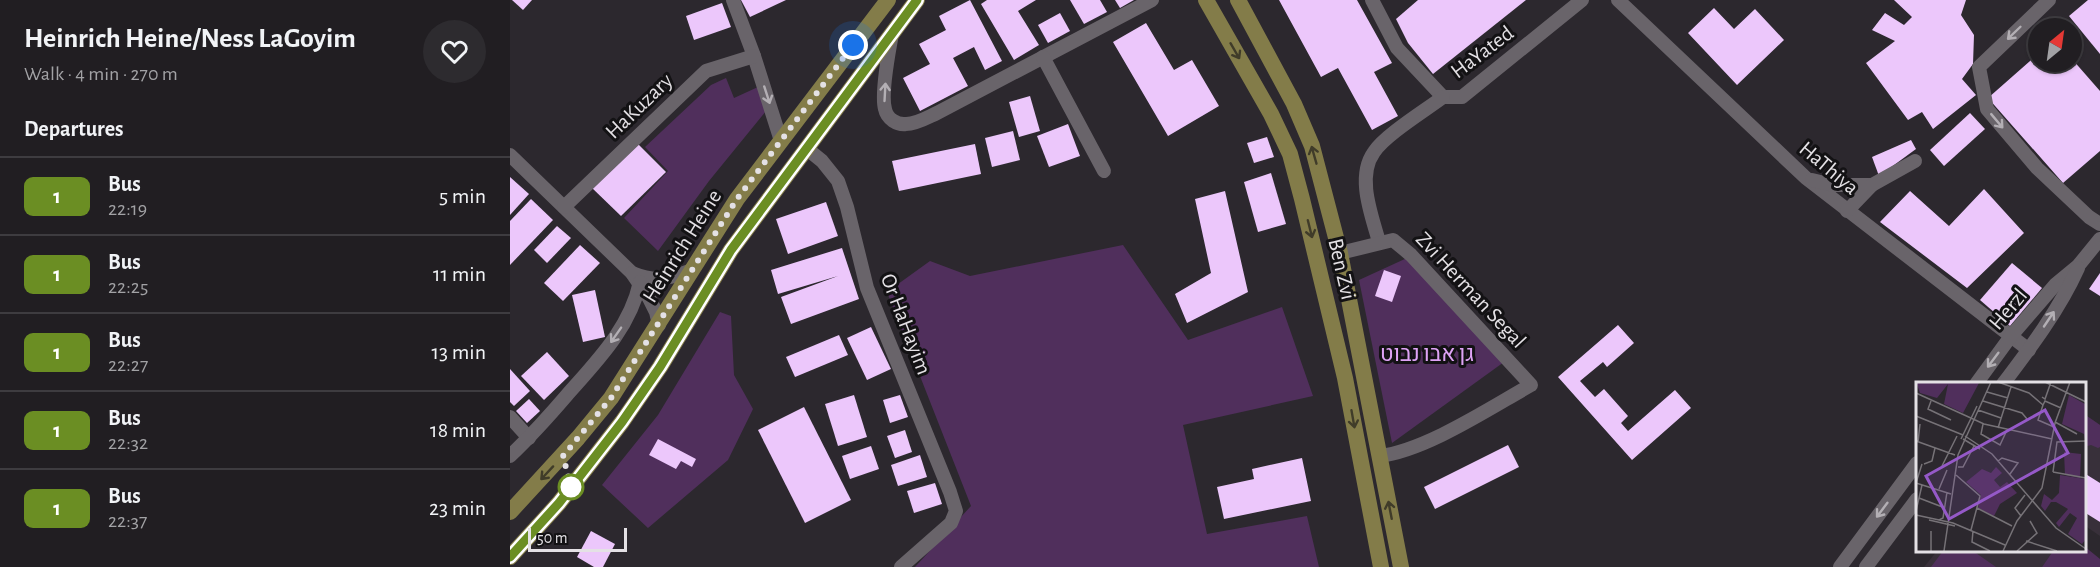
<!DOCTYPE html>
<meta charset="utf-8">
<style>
body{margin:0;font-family:"Alegreya Sans",Heebo,sans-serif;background:#2d2b2f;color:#f1f3f6;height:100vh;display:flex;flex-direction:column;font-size:22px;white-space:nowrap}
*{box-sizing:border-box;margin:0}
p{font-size:20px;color:#a2a2a5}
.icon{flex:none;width:33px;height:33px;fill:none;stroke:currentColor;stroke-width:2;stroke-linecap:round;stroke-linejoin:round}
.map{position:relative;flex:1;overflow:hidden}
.drawer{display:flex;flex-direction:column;background:#211e22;width:510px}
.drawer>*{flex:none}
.badge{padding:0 12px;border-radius:9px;font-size:21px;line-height:39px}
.needle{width:39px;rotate:29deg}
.buttons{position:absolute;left:1518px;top:18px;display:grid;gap:12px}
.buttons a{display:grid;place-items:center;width:54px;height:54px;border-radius:50%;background:#211e22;box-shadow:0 2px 4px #0004,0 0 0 2px #3e3c40;font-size:30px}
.scale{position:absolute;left:18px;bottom:15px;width:99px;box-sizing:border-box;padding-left:6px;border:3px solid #e4e1e5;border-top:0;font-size:16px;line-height:21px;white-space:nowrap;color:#e4e1e5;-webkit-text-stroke:4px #131214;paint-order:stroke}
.you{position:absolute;width:30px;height:30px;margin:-15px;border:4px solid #fff;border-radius:50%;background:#1a73e8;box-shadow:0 0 0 9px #1a73e833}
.map>.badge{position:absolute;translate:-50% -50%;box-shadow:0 0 0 3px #fff}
h2{padding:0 24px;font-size:22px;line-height:54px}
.round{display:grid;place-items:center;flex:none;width:63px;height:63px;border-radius:32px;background:#2d2b2f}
.headline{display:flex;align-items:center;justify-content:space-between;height:102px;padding:0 24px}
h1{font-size:28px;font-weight:600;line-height:45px}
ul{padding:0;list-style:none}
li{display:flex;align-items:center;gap:18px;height:78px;padding:0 24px;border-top:2px solid #3e3c40}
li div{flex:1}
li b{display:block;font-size:22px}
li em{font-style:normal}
li .badge{min-width:66px;font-weight:700;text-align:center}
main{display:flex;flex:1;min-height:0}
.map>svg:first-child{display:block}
.built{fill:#38303a}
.green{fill:#502f5c}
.building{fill:#ecc7fb}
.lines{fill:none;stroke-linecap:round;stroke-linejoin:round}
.minor{stroke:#69646a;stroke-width:14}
.major{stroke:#837c49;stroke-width:16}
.oneway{stroke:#b3afb4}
.oneway2{stroke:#403c29}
.line-casing{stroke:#fff;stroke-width:14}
.line{stroke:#6b8e23;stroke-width:9}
.walk{stroke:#e4e1e5;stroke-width:6;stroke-dasharray:0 10.8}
.stop-dot{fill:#fff;stroke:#6b8e23;stroke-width:3}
.labels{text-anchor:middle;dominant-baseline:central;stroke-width:6;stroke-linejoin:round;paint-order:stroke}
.street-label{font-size:22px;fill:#e4e1e5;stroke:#131214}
.park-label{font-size:22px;fill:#dfa3f6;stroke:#131214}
.inset-road{fill:none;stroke:#767277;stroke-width:1.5}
.view{fill:#9559c8;fill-opacity:0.15;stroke:#9559c8;stroke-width:3}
.inset-edge{fill:none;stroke:#e4e1e5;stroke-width:3}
</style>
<main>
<section class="drawer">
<div class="headline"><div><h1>Heinrich Heine/Ness LaGoyim</h1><p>Walk · 4 min · 270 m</p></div><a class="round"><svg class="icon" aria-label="heart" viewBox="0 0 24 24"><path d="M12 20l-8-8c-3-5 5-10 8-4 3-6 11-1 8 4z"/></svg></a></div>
<h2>Departures</h2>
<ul>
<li><span class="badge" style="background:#6b8e23;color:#fff">1</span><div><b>Bus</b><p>22:19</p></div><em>5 min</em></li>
<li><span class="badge" style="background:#6b8e23;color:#fff">1</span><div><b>Bus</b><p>22:25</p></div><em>11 min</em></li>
<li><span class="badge" style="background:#6b8e23;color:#fff">1</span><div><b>Bus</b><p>22:27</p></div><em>13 min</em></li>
<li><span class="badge" style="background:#6b8e23;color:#fff">1</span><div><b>Bus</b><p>22:32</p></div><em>18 min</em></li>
<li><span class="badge" style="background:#6b8e23;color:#fff">1</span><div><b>Bus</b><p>22:37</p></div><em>23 min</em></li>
</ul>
</section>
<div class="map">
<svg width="1590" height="567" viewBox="0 0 1590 567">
<rect width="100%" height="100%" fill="#2c282e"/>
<g class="built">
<polygon points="1574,414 1590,425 1590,536 1574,525"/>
<polygon points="1427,551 1543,551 1532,567 1414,567"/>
</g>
<g class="green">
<polygon points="216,78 224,98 248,87 256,111 199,181 148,251 114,218 158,171 135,147 201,85"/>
<polygon points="613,245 678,340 772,307 803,396 673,425 697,534 797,516 809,567 405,567 461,506 377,292 420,261 460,276"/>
<polygon points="897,258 994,362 882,443 849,280"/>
<polygon points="210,312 221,316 224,375 243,409 218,460 138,528 92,485 148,415"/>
<polygon points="1574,414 1590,425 1590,447 1588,448 1581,445 1574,447"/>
<polygon points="1574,546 1590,559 1590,567 1532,567 1543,551 1574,550"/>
<polygon points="1433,551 1463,551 1486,567 1421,567"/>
</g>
<g class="building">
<polygon points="2,0 22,0 13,10"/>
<polygon points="231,0 276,0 240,17"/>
<polygon points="460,0 492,61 475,70 464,47 443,58 458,86 410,111 393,78 420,64 409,44 436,30 429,16"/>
<polygon points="477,0 526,0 508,11 529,45 504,60 471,4"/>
<polygon points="560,0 590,0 597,12 574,24"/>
<polygon points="605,0 624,0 610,8"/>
<polygon points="769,0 847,0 882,63 864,72 888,116 862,130 828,68 811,77"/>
<polygon points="908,0 1016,0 923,74 898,43 886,19"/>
<polygon points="1384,0 1456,0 1451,15 1464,35 1463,64 1452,79 1466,95 1423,129 1412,112 1398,120 1356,63 1385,41 1362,30 1375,13 1394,25 1402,17"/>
<polygon points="1578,0 1590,0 1590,54 1559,16"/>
<polygon points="212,3 221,27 184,40 176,16"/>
<polygon points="1204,8 1224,29 1245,9 1274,40 1227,85 1178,33"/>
<polygon points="550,13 560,31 538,43 528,25"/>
<polygon points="636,23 664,70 682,60 709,106 658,136 603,42"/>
<polygon points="1528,54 1528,62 1562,62 1562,59 1590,91 1590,151 1553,183 1478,98"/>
<polygon points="520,96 530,131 509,137 499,102"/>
<polygon points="1460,113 1475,129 1434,166 1420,150"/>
<polygon points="558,124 570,156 539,167 527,136"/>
<polygon points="503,131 510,160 482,167 475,138"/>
<polygon points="757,137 764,157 744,163 737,143"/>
<polygon points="1401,140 1406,149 1369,176 1362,157"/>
<polygon points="126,142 156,172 111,216 81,187"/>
<polygon points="465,144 471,174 389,191 382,161"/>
<polygon points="761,173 776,224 748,232 734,182"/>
<polygon points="0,177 19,194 0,215"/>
<polygon points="1474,189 1514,233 1457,288 1370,222 1400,191 1439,226"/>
<polygon points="715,191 738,292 677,323 665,294 701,273 685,199"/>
<polygon points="21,199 43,220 0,265 0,221"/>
<polygon points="316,202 328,236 278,254 266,219"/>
<polygon points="47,226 61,238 37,263 24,250"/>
<polygon points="70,245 90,263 53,301 34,283"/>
<polygon points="332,248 349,299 281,324 271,297 328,276 268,294 261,270"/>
<polygon points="1502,263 1532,288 1500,326 1470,300"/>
<polygon points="874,270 891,276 882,302 865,296"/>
<polygon points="1590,273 1590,296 1579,289"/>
<polygon points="85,290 95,337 73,342 62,295"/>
<polygon points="1108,325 1124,343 1097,367 1093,362 1070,381 1085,397 1094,389 1118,416 1111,423 1118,431 1165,390 1181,408 1122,460 1048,377"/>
<polygon points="361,327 381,369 357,380 337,338"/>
<polygon points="329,335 338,355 285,377 276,357"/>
<polygon points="37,352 59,376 34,400 11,376"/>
<polygon points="0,369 20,391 4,406 0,402"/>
<polygon points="344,395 357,437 328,446 315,404"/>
<polygon points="390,395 398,417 380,423 373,400"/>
<polygon points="19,399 30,411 17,423 6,411"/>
<polygon points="294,407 341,500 295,523 248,430"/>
<polygon points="395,430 402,452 385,458 377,436"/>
<polygon points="148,439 186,459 182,467 171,461 166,469 139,455"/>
<polygon points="998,445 1009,467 925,509 914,487"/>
<polygon points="361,446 369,469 340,479 332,456"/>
<polygon points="410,455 417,477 388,486 381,465"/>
<polygon points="792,458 801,501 714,519 707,487 744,479 742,469"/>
<polygon points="1574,473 1590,483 1590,522 1574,512"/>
<polygon points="425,483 432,504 404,513 397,491"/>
<polygon points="81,531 105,544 93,567 84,567 67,557"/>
</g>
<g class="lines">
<g class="minor">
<polyline points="223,0 244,56 271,141"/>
<polyline points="862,0 887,48 933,97 952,97 1072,0"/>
<polyline points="1108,0 1296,178 1519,350"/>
<polyline points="1539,0 1469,67 1477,109 1527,168 1579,217 1590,224"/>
<path d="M382,34C379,50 371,95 375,109C377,119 387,125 396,124C407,124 418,117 427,113L642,0"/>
<polyline points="533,57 594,171"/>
<polyline points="296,148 312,161 328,181 337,207 357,288 440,492 446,511 441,523 391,567"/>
<polyline points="0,155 122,273 139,298 146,312 149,325"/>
<polyline points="1302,180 1323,185 1362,185"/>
<polyline points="54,207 196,71 244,56"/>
<polyline points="1337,211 1362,185 1405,161"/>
<path d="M869,242C862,216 846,177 864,152C875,135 916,110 933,97"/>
<path d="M830,253L883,240L901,255L1021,385C980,408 915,451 869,456"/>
<path d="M122,273C147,283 158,279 182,270"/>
<polyline points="1466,384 1501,336 1545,285 1568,266 1590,239"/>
<path d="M1493,384C1521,347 1549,310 1568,268"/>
<polyline points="0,417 19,438"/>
<path d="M0,456C20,437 39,416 57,395C87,361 120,328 130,282"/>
<polyline points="1330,567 1407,463"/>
<polyline points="1356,567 1407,499"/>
</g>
<g class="major">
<polyline points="696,0 761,114 780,154 792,199 835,378 871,567"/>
<polyline points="728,0 784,104 802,146 830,253 891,567"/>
<polyline points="0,512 68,438 101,398 227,199 378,0"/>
<polyline points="0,557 49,503 112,422 150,367 221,250 407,0"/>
</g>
</g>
<defs><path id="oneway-shaft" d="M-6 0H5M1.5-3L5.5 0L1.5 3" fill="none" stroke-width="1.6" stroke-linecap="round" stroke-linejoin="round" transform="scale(1.5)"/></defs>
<g class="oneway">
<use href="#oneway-shaft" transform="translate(1504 33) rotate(136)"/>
<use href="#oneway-shaft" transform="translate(375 92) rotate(-87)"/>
<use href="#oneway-shaft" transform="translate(257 95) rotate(72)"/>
<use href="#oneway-shaft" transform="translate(1487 121) rotate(50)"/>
<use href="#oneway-shaft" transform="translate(1539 319) rotate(-56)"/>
<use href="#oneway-shaft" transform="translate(106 335) rotate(125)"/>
<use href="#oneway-shaft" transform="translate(1483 360) rotate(127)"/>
<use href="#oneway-shaft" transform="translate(1372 510) rotate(127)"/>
</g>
<g class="oneway2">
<use href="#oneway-shaft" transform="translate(725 51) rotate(60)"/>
<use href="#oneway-shaft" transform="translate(804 155) rotate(-106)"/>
<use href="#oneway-shaft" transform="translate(800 229) rotate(76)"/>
<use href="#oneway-shaft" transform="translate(843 419) rotate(80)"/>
<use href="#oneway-shaft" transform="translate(37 473) rotate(133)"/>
<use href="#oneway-shaft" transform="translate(880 510) rotate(-101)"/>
</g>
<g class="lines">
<defs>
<polyline id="line" points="0,557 49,503 112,422 150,367 221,250 407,0"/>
</defs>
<use href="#line" class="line-casing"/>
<use href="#line" class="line"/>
<polyline class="walk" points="61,487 53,456 101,398 227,199 343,45"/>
</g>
<circle class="stop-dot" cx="61" cy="487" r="12"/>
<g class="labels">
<g class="street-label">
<text transform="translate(972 52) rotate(-37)">HaYated</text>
<text transform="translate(129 106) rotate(-44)">HaKuzary</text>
<text transform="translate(1319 168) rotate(40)">HaThiya</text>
<text transform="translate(172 246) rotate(-58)">Heinrich Heine</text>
<text transform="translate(832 269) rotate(77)">Ben Zvi</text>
<text transform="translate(961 290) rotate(47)">Zvi Herman Segal</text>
<text transform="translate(1498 309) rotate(-50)">Herzl</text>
<text transform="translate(396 324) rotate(69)">Or HaHayim</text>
</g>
<g class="park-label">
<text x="917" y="354">גן אבו נבוט</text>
</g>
</g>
<g transform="translate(1406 382)">
<rect width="170" height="170" fill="#2c282e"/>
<path d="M0,0H61L63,1L47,31L28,22L32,2L21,16L4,11ZM153,13L169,22V57L168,52L146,42ZM148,70L165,72L164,96L149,93ZM80,85L86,91L78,98L84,105L91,100L101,111L84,122L78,134L62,126L65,113L50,100L66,87L75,91ZM144,93L169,97L170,157L166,162L152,152L161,136L154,131L143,145L140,141L152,127L140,120H135L129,129L125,124L128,112L136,118L143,111Z" fill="#502f5c"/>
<path class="inset-road" d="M82,0L113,11L127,23M129,0L170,20M71,10L92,16M0,11L68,42L136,57M126,15L129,17L135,0M15,19L12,27L35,38M67,19L106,31L111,37M127,23L122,38L138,45M127,23L129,19L145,26M62,28L85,36M0,34L47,53M139,40L161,52M67,42L65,52L84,63L91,48M82,46L95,5M49,54L76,72L140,146L170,167M45,57L61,24M47,57L64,67M0,59L39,73M2,60L4,42M82,79L86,76L102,81L94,92M8,82L16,79L19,66M26,84L41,54M42,85H47L58,64M137,90L141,60L170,59M137,90L170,96M40,93L64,114L55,148M0,101L35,112M0,101L6,82M23,107L31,88M3,116L29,126M61,126L96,144M0,129L6,103M0,133L37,141L89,163M105,134L99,126L109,113M13,138L39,144M23,138L27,136L31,110M57,149L56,160L74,169M110,159L141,169M15,169V149M28,169L42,73L75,0M87,169L101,139L126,106L139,41L154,0M101,169L121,151L114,139"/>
<path class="view" d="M129,28L152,71L33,137L10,94Z"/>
<rect width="170" height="170" class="inset-edge"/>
</g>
</svg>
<div class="buttons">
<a><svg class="needle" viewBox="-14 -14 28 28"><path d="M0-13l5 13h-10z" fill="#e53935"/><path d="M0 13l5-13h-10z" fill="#a2a2a5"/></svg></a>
</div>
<div class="scale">50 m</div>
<div class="you" style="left:343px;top:45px"></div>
</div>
</main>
